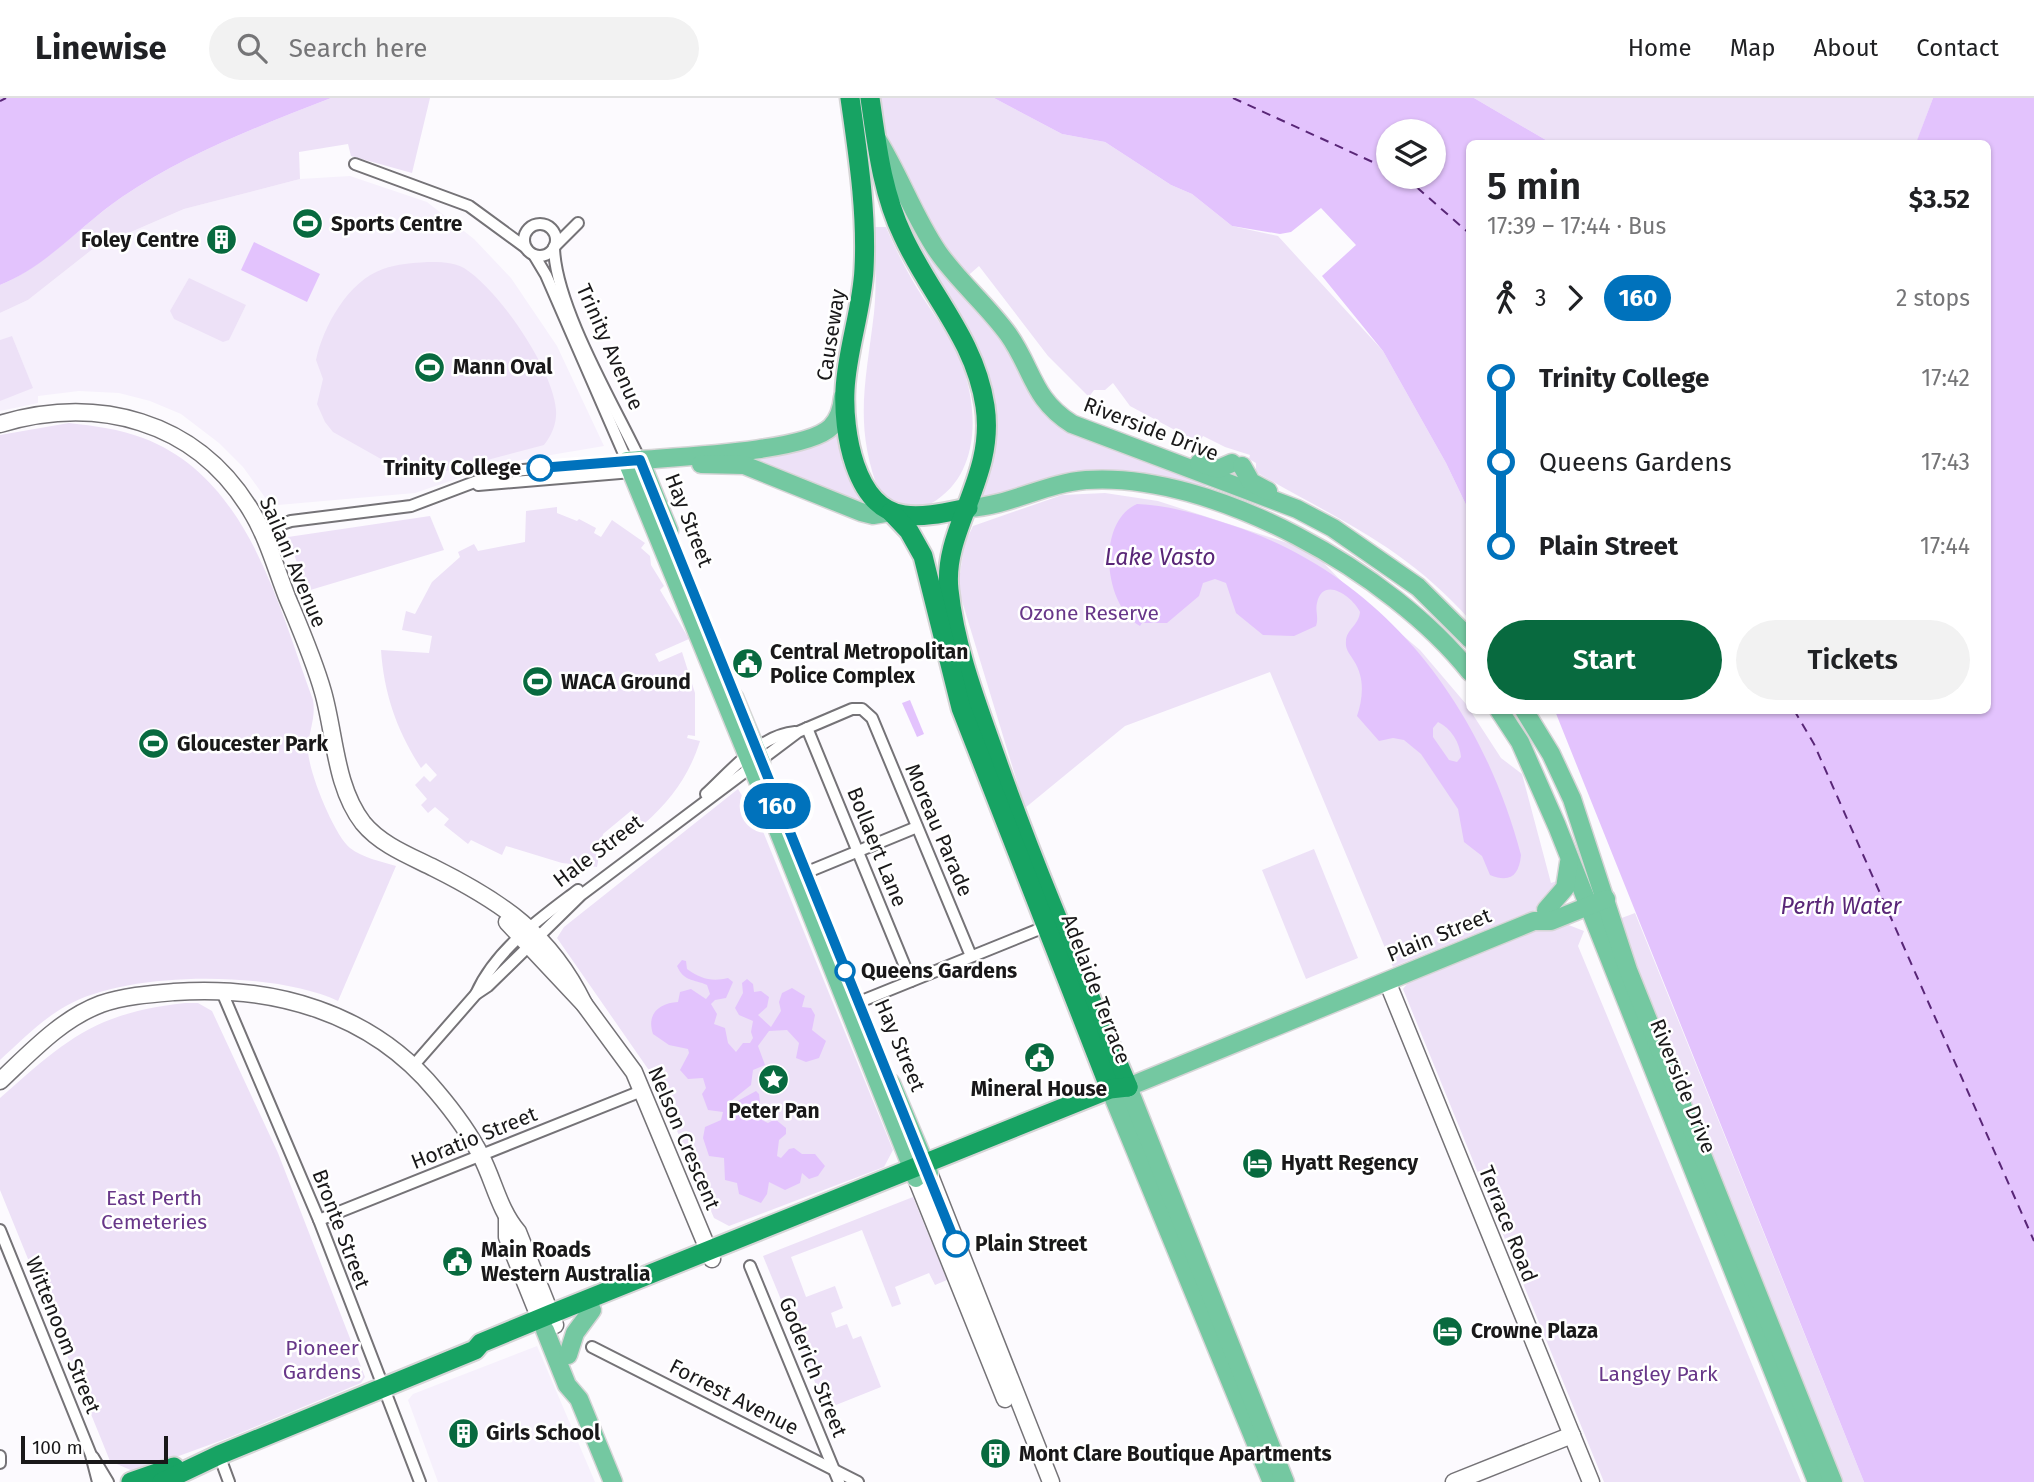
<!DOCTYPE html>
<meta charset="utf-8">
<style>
body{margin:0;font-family:"Fira Sans",sans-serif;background:#f2f2f2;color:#202124;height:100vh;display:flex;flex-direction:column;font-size:26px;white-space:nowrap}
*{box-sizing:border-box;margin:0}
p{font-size:23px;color:#757577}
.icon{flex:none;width:38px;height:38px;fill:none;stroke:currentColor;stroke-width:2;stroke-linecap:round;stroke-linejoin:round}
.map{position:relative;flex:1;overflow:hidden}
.drawer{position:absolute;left:1466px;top:42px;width:525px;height:574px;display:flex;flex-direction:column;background:#fff;border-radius:10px;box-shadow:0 2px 5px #0004}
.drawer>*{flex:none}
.badge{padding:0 14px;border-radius:23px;font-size:24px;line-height:46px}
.controls{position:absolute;left:1376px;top:21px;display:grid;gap:14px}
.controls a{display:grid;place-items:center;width:70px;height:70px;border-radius:50%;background:#fff;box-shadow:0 2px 5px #0004;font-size:35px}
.scale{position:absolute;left:21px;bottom:18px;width:147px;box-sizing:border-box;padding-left:7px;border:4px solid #191819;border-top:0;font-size:19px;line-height:24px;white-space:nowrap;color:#191819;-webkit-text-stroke:5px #fff;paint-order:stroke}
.map>.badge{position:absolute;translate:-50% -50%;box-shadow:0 0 0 4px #fff}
.legs{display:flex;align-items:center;gap:10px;height:77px;padding:0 21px;font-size:23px}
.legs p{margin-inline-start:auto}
.summary{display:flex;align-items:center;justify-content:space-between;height:119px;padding:0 21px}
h1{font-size:38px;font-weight:600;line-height:52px}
.action{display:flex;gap:14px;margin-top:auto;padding:14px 21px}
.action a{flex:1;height:80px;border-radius:42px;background:#086a3f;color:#fff;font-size:28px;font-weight:600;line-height:80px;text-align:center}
.action a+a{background:#f2f2f2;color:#202124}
ul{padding:0 21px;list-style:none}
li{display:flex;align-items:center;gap:24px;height:84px;font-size:26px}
li i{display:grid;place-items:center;width:10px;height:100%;margin:0 9px;background:currentColor}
li i::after{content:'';width:18px;height:18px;margin:-9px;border:5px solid;border-radius:50%;background:#fff}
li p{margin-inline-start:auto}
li:first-child i{background:linear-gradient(#0000 50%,currentColor 0)}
li:last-child i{background:linear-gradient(currentColor 50%,#0000 0)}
header{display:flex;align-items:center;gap:42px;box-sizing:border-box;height:98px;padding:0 35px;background:#fff;border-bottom:2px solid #e0e0e0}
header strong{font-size:33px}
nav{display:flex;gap:38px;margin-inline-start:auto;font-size:24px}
.search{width:490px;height:63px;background:#f2f2f2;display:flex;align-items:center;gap:18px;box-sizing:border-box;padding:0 24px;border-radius:38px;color:#757577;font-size:26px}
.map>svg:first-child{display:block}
.built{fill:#f6f0fc}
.green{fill:#ede1f7}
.water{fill:#e3c3fd;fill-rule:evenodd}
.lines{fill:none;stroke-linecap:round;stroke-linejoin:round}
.ferry{stroke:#592677;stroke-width:2;stroke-dasharray:9 7;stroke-linecap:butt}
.street-casing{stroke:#757377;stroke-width:14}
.secondary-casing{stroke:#757377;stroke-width:19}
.primary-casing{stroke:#d6d5d6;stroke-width:21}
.highway-casing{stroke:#d6d5d6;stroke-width:23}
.street{stroke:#fff;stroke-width:10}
.secondary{stroke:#fff;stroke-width:16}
.primary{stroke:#74c8a1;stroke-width:18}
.highway{stroke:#17a363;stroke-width:19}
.line-1-casing{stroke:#fff;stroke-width:16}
.line-1{stroke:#0072bc;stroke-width:10}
.stop-1-dot{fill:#fff;stroke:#0072bc;stroke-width:3.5}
.labels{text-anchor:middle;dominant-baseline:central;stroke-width:5;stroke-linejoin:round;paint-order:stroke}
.poi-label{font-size:21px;font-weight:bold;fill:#191819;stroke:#fff;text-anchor:start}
.street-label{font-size:21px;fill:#191819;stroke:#fff}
.stop-label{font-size:21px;font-weight:bold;fill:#191819;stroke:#fff;text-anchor:start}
.park-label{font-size:21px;fill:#683789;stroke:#fff}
.water-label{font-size:23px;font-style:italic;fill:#592677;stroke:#fff}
</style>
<header>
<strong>Linewise</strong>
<div class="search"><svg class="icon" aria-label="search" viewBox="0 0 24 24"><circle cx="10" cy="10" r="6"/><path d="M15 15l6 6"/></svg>Search here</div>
<nav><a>Home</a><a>Map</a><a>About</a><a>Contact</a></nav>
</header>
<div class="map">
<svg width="2034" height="1384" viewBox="0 0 2034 1384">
<rect width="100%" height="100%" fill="#fcfafe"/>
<g class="built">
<polygon points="350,78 427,104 474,141 511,180 557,248 604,348 503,365 415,395 278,407 269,405 243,369 219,345 181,316 150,303 119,295 79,293 38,298 38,305 0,313 0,215 28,202 94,150 184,111 300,81"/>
<polygon points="537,1248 595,1384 438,1384 408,1302 413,1296"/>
</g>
<g class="green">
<path d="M331,0H430L412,75L351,58L348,46L299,54L300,81L184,111L94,150L28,202L0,215V187C46,168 81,127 122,99C186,56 259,28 331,0Z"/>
<path d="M880,0H994L1062,36L1105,44L1171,87L1192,96L1232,128L1278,138L1383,253L1446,365L1470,415V522C1403,447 1340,423 1256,374V365L1249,361L1250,357L1225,349L1203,338L1199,345L1130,308L1113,285L1105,292H1094L1089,299L1048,258L979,168L963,182C936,144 874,46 880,0Z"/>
<polygon points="1474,0 1933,0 1916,46 1551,45"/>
<polygon points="904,103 1000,233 1047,313 1208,381 1205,390 1119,377 978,405 986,273 964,223 926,166 895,108"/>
<path d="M874,129H886C895,150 905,170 917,190C932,215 950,237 961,264C978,308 981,371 938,401C929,408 913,413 903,410C895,408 887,401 880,396C853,328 866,284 874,215C877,186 875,158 874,129Z"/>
<path d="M427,164C440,164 453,164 464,170C499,192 553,271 556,312C557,325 552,337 544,347L442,374L381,361L333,334L325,324L317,306L323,281L316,262C323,229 348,183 383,171C397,166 413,165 427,164Z"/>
<polygon points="189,180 246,207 229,242 223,244 174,221 170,213"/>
<polygon points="12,238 33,290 0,303 0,242"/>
<path d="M69,325C95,328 119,331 143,340C249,380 278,507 313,602C316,620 309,632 308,650C307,671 334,737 350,750C363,760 380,763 396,768L338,903C274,873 128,872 66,908C41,922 21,943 0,962V337Z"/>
<polygon points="838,335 867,408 734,357 810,349"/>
<polygon points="1105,395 1158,403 1312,453 1352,494 1420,552 1466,606 1501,660 1522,676 1551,785 1563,781 1549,802 1535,812 1393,869 1270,574 1125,628 1025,710 958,490 964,447 973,428 1062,397"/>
<path d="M557,409V415L577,423L579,421L596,430L594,435L601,439L612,422L645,445L641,450L650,458L651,467L664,488L660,492L689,541L655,556L659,564L682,554L695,595V638L688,637L687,640L700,643C689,678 671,702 644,726L632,712L603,736L597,769L562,765L506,748L502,757L471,742L468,746L444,727L449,721L435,709L428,715L421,707L427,701L415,687L424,678L430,684L437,677L426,665L421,670C397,633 384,596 381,552L429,555L432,538L402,532L406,513L415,516L432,484L460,459L458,454L474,446L478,453L525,444L526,413Z"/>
<polygon points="430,418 444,452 307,493 288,439"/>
<polygon points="738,691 762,731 893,1052 884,1069 729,1128 714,1120 655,981 557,840 564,829"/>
<polygon points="1314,751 1358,860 1306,881 1262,772"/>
<polygon points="1635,815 1864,1384 1838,1384 1642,892 1619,821"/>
<polygon points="1566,826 1584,833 1578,848 1801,1384 1604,1384 1403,891 1410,882 1552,827"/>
<path d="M185,905H198L212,913L278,1055L365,1279L361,1285L228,1340L135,1374L110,1363L0,1092V1000C66,942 94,915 185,905Z"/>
<polygon points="913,1099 947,1182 935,1187 929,1175 895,1189 901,1206 892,1209 862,1132 791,1159 806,1199 835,1188 843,1210 831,1215 836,1230 847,1226 853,1241 861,1238 881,1289 826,1311 763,1158"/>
</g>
<g class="water">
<path d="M0,0H331C259,28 186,56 122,99C81,127 46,169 0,187Z"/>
<path d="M994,0H1474L1551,45L1470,46V415L1446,365L1383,253L1322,178L1356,147L1321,110L1291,134L1280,136L1232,128L1192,96L1171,87L1105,44L1062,36ZM1388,33H1433V79H1388Z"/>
<polygon points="1933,0 2034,0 2034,1384 1864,1384 1555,613 1988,612 1988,46 1916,45"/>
<polygon points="254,144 320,176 307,204 241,172"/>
<path d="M1137,406C1169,407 1201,417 1231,427C1383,477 1481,606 1521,757C1519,778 1510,785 1490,777L1482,758L1464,744L1458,711L1421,656L1404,642L1393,640L1379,643L1357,618C1363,600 1365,580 1354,563C1350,556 1345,552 1346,543C1346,532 1359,527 1360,514C1353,499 1323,477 1317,505C1315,513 1319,519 1316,528L1294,538L1263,537L1236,515L1226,485L1215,481L1203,485L1199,498L1167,525H1142L1140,528C1103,507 1096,424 1137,406ZM1438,624C1451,630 1460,645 1461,659L1457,664L1449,662L1433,639V630Z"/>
<polygon points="910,602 924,636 917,639 902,605"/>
<path d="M682,862L686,863L687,871C701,881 712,884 728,880L733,884L726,900L715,902L711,906L717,916L714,926L725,930L728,945L736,954L743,945H750L753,940L751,934L753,923L739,917L735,910L743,895L742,885L747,881L753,886L754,894L761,893L769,899L767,909L758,917L771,929L781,913L779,904L782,895L792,890L805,898L802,909L811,910L815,917L812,932L826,943L819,960L806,964L796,960L799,945L787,932L769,933L758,948L765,967L753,972L751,987L731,1003L734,1005L756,993L759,996L762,1022L768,1025L775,1021L786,1030V1036L779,1042L777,1058L781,1060L789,1051L794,1050L802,1056H815L825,1068L818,1078L809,1081L802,1075L800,1085L785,1092L769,1084L767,1096L761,1105L739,1096L737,1085L725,1082L724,1060L709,1058L703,1040L705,1029L721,1022L723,1014L708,1012L702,996L706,990L703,980L688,981L680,972L689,955L688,951L669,947L653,936C646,915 660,905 678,904L680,894L691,891L706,901L710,896L707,887C694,881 684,884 677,868Z"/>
</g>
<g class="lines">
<g class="ferry">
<polyline points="1233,0 1388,71"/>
<polyline points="0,3 6,0"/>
<polyline points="1405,79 1470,136"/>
<polyline points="1794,612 1814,646 2034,1143"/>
</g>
<defs>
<g id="street">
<polyline points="355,66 469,108 525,149"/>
<circle cx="540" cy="142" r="16"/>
<polyline points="555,148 578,125"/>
<path d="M554,149C555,208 614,307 640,362"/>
<polyline points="478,387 632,374"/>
<polyline points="261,433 291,423 411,408 501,374 627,363 546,177 534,157"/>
<polyline points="807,630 911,883"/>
<path d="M706,696C730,674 760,637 795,634"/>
<polyline points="805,775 917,729"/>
<polyline points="222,894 319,1122 420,1384"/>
<path d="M476,896C496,851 541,820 578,792"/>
<polyline points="847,909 1047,828"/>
<polyline points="413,968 476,896 488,888 581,797 798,634 852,611 862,611 872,620 971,858"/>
<polyline points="319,1122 644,992"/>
<polyline points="0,1132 91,1357 98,1384"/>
<polyline points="750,1168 839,1384"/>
<polyline points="592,1249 858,1384"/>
<polyline points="219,1357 229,1384"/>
<polyline points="0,1358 0,1365"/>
<polyline points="93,1359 108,1384"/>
</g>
<g id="secondary">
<path d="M0,326C97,297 195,322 250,411C267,438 276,471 287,499C300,530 314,562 323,594C335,636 335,689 363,725C381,747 410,758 434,770C502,804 550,836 584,906"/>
<polyline points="507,824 584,906 634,974 712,1161"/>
<polyline points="1387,883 1591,1384"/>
<path d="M0,983C31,954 61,921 101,906C124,898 150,896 174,894C273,887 371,914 436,993C453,1013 469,1034 481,1058C494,1083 499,1112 518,1134L555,1227"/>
<polyline points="929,1075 1051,1384"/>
<polyline points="916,1080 1005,1301"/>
<polyline points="507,1121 507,1139 544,1231"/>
<polyline points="1454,1384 1572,1337"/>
</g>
<g id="primary">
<path d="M877,41C900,78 914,119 938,154C959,184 987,207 1008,236C1033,271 1032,301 1072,326L1297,411L1333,430L1418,489L1470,541"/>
<path d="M843,299C842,310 839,321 831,329C805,355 668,359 627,363L774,722L916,1080"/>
<polyline points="640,362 669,433"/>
<polyline points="1199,365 1218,371 1232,365"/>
<polyline points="701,366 744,367 861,414 873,417 891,414"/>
<polyline points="1242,368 1251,384 1268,393"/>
<path d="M968,410C1009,408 1046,385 1086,382C1213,373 1393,476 1470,574"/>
<polyline points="734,599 761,664"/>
<polyline points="1499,612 1520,644 1557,728 1817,1384"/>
<polyline points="1524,612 1551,656 1572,701 1628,872 1833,1384"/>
<polyline points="1546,812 1565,790 1569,764"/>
<polyline points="891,985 929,1075"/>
<polyline points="1110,991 1271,1382"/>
<polyline points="545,1232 567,1287 579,1301 613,1384"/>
<polyline points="568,1257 575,1235 592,1212"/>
<polyline points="1285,1384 1128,989 1534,823 1551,823 1606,801"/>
</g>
<g id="highway">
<path d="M850,0C858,57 867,113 864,171C862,212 847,251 845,292C843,332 854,410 904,417C924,420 948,414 968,410"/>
<path d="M870,0C877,48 882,94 903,138C930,197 975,241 985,308C996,380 942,431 949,492C955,550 977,606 996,660C1035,771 1082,880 1128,989"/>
<polyline points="891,414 909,433 923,458 961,610 1110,991"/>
<polyline points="131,1384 174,1369"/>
<polyline points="162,1384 219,1357 475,1252 481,1245 551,1216 1110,991 1128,989"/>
</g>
</defs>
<use href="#street" class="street-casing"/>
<use href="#secondary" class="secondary-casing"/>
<use href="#primary" class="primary-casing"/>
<use href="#highway" class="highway-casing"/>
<use href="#street" class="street"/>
<use href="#secondary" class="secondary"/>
<use href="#primary" class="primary"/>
<use href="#highway" class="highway"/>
</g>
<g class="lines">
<defs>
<polyline id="line-1" points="540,370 640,362 956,1146"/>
</defs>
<use href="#line-1" class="line-1-casing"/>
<use href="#line-1" class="line-1"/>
</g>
<defs>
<symbol id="stadium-disc" viewBox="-11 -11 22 22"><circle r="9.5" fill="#086a3f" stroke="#fff"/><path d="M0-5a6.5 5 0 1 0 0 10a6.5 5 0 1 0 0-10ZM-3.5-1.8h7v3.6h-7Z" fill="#fff"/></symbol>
<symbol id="building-disc" viewBox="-11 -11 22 22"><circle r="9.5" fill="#086a3f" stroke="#fff"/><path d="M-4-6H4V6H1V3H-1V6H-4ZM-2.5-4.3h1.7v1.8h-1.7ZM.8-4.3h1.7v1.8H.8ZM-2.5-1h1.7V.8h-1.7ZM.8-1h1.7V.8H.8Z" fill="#fff"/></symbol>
<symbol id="civic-disc" viewBox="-11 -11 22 22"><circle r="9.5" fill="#086a3f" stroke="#fff"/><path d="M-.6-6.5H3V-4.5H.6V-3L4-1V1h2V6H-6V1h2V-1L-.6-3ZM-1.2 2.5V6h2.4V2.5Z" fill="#fff"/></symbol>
<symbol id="sight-disc" viewBox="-11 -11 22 22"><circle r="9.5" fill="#086a3f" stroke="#fff"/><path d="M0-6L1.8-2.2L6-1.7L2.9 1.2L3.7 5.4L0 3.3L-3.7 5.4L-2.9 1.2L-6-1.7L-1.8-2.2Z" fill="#fff"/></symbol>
<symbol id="hotel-disc" viewBox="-11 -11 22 22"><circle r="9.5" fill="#086a3f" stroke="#fff"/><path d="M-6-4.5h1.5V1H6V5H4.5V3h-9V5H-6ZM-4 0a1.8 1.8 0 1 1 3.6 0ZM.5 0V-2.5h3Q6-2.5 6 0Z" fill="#fff"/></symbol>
</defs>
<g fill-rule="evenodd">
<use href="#stadium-disc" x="290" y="108" width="35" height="35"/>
<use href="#building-disc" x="204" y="124" width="35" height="35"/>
<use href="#stadium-disc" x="412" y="252" width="35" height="35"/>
<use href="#civic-disc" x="730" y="548" width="35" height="35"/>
<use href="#stadium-disc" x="520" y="566" width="35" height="35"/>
<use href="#stadium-disc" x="136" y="628" width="35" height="35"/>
<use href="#civic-disc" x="1022" y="942" width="35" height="35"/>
<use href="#sight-disc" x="756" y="964" width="35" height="35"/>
<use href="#hotel-disc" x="1240" y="1048" width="35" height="35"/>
<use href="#civic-disc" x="440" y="1146" width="35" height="35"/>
<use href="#hotel-disc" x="1430" y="1216" width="35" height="35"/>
<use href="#building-disc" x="446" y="1318" width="35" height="35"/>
<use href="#building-disc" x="978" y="1338" width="35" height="35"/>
</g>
<g class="stop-1-dot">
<circle cx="540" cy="370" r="12"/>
<circle cx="845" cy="873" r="9"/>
<circle cx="956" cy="1146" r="12"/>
</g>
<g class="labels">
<g class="poi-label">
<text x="331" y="126">Sports Centre</text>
<text x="199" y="142" text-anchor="end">Foley Centre</text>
<text x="453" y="269">Mann Oval</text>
<text x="770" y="554">Central Metropolitan<tspan x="770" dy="24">Police Complex</tspan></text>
<text x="561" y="584">WACA Ground</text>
<text x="177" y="646">Gloucester Park</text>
<text x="1039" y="991" text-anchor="middle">Mineral House</text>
<text x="774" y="1013" text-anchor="middle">Peter Pan</text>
<text x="1281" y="1065">Hyatt Regency</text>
<text x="481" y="1152">Main Roads<tspan x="481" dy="24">Western Australia</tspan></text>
<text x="1471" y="1233">Crowne Plaza</text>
<text x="486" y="1335">Girls School</text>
<text x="1019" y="1356">Mont Clare Boutique Apartments</text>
</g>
<g class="street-label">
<text transform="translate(831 237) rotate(-81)">Causeway</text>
<text transform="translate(610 249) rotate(66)">Trinity Avenue</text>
<text transform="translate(1151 331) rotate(21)">Riverside Drive</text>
<text transform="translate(689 422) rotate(69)">Hay Street</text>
<text transform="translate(293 464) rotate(67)">Sailani Avenue</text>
<text transform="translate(939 732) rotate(67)">Moreau Parade</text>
<text transform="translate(877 749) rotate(68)">Bollaert Lane</text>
<text transform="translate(598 753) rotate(-37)">Hale Street</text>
<text transform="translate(1439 837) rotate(-22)">Plain Street</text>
<text transform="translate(1096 891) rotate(69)">Adelaide Terrace</text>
<text transform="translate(900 947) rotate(67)">Hay Street</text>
<text transform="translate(1683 988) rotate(68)">Riverside Drive</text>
<text transform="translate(474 1040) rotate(-22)">Horatio Street</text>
<text transform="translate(684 1040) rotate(67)">Nelson Crescent</text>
<text transform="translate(1508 1126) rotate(68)">Terrace Road</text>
<text transform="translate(341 1131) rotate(69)">Bronte Street</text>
<text transform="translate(63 1237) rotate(68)">Wittenoom Street</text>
<text transform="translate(813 1269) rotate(68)">Goderich Street</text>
<text transform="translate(734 1299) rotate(27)">Forrest Avenue</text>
</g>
<g class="stop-label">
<text x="521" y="370" text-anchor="end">Trinity College</text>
<text x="861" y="873">Queens Gardens</text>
<text x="975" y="1146">Plain Street</text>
</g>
<g class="park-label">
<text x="1089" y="515">Ozone Reserve</text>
<text x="154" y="1100">East Perth<tspan x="154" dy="24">Cemeteries</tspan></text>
<text x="322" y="1250">Pioneer<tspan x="322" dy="24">Gardens</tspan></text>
<text x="1658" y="1276">Langley Park</text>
</g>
<g class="water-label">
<text x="1160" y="459">Lake Vasto</text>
<text x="1841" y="808">Perth Water</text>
</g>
</g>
</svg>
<div class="controls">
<a><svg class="icon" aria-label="layers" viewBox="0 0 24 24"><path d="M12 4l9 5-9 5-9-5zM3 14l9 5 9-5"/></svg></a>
</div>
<div class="scale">100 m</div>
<b class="badge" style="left:777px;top:708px;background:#0072bc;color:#fff">160</b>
<section class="drawer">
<div class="summary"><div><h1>5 min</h1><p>17:39 – 17:44 · Bus</p></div><b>$3.52</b></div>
<div class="legs"><svg class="icon" aria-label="walk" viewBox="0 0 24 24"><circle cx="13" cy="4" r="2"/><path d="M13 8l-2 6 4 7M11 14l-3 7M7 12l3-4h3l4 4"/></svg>3<svg class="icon" aria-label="forward" viewBox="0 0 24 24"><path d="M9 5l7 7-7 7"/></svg><b class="badge" style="background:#0072bc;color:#fff">160</b><p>2 stops</p></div>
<ul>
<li><i style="color:#0072bc"></i><b>Trinity College</b><p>17:42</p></li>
<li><i style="color:#0072bc"></i><span>Queens Gardens</span><p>17:43</p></li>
<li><i style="color:#0072bc"></i><b>Plain Street</b><p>17:44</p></li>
</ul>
<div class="action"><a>Start</a><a>Tickets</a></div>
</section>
</div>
